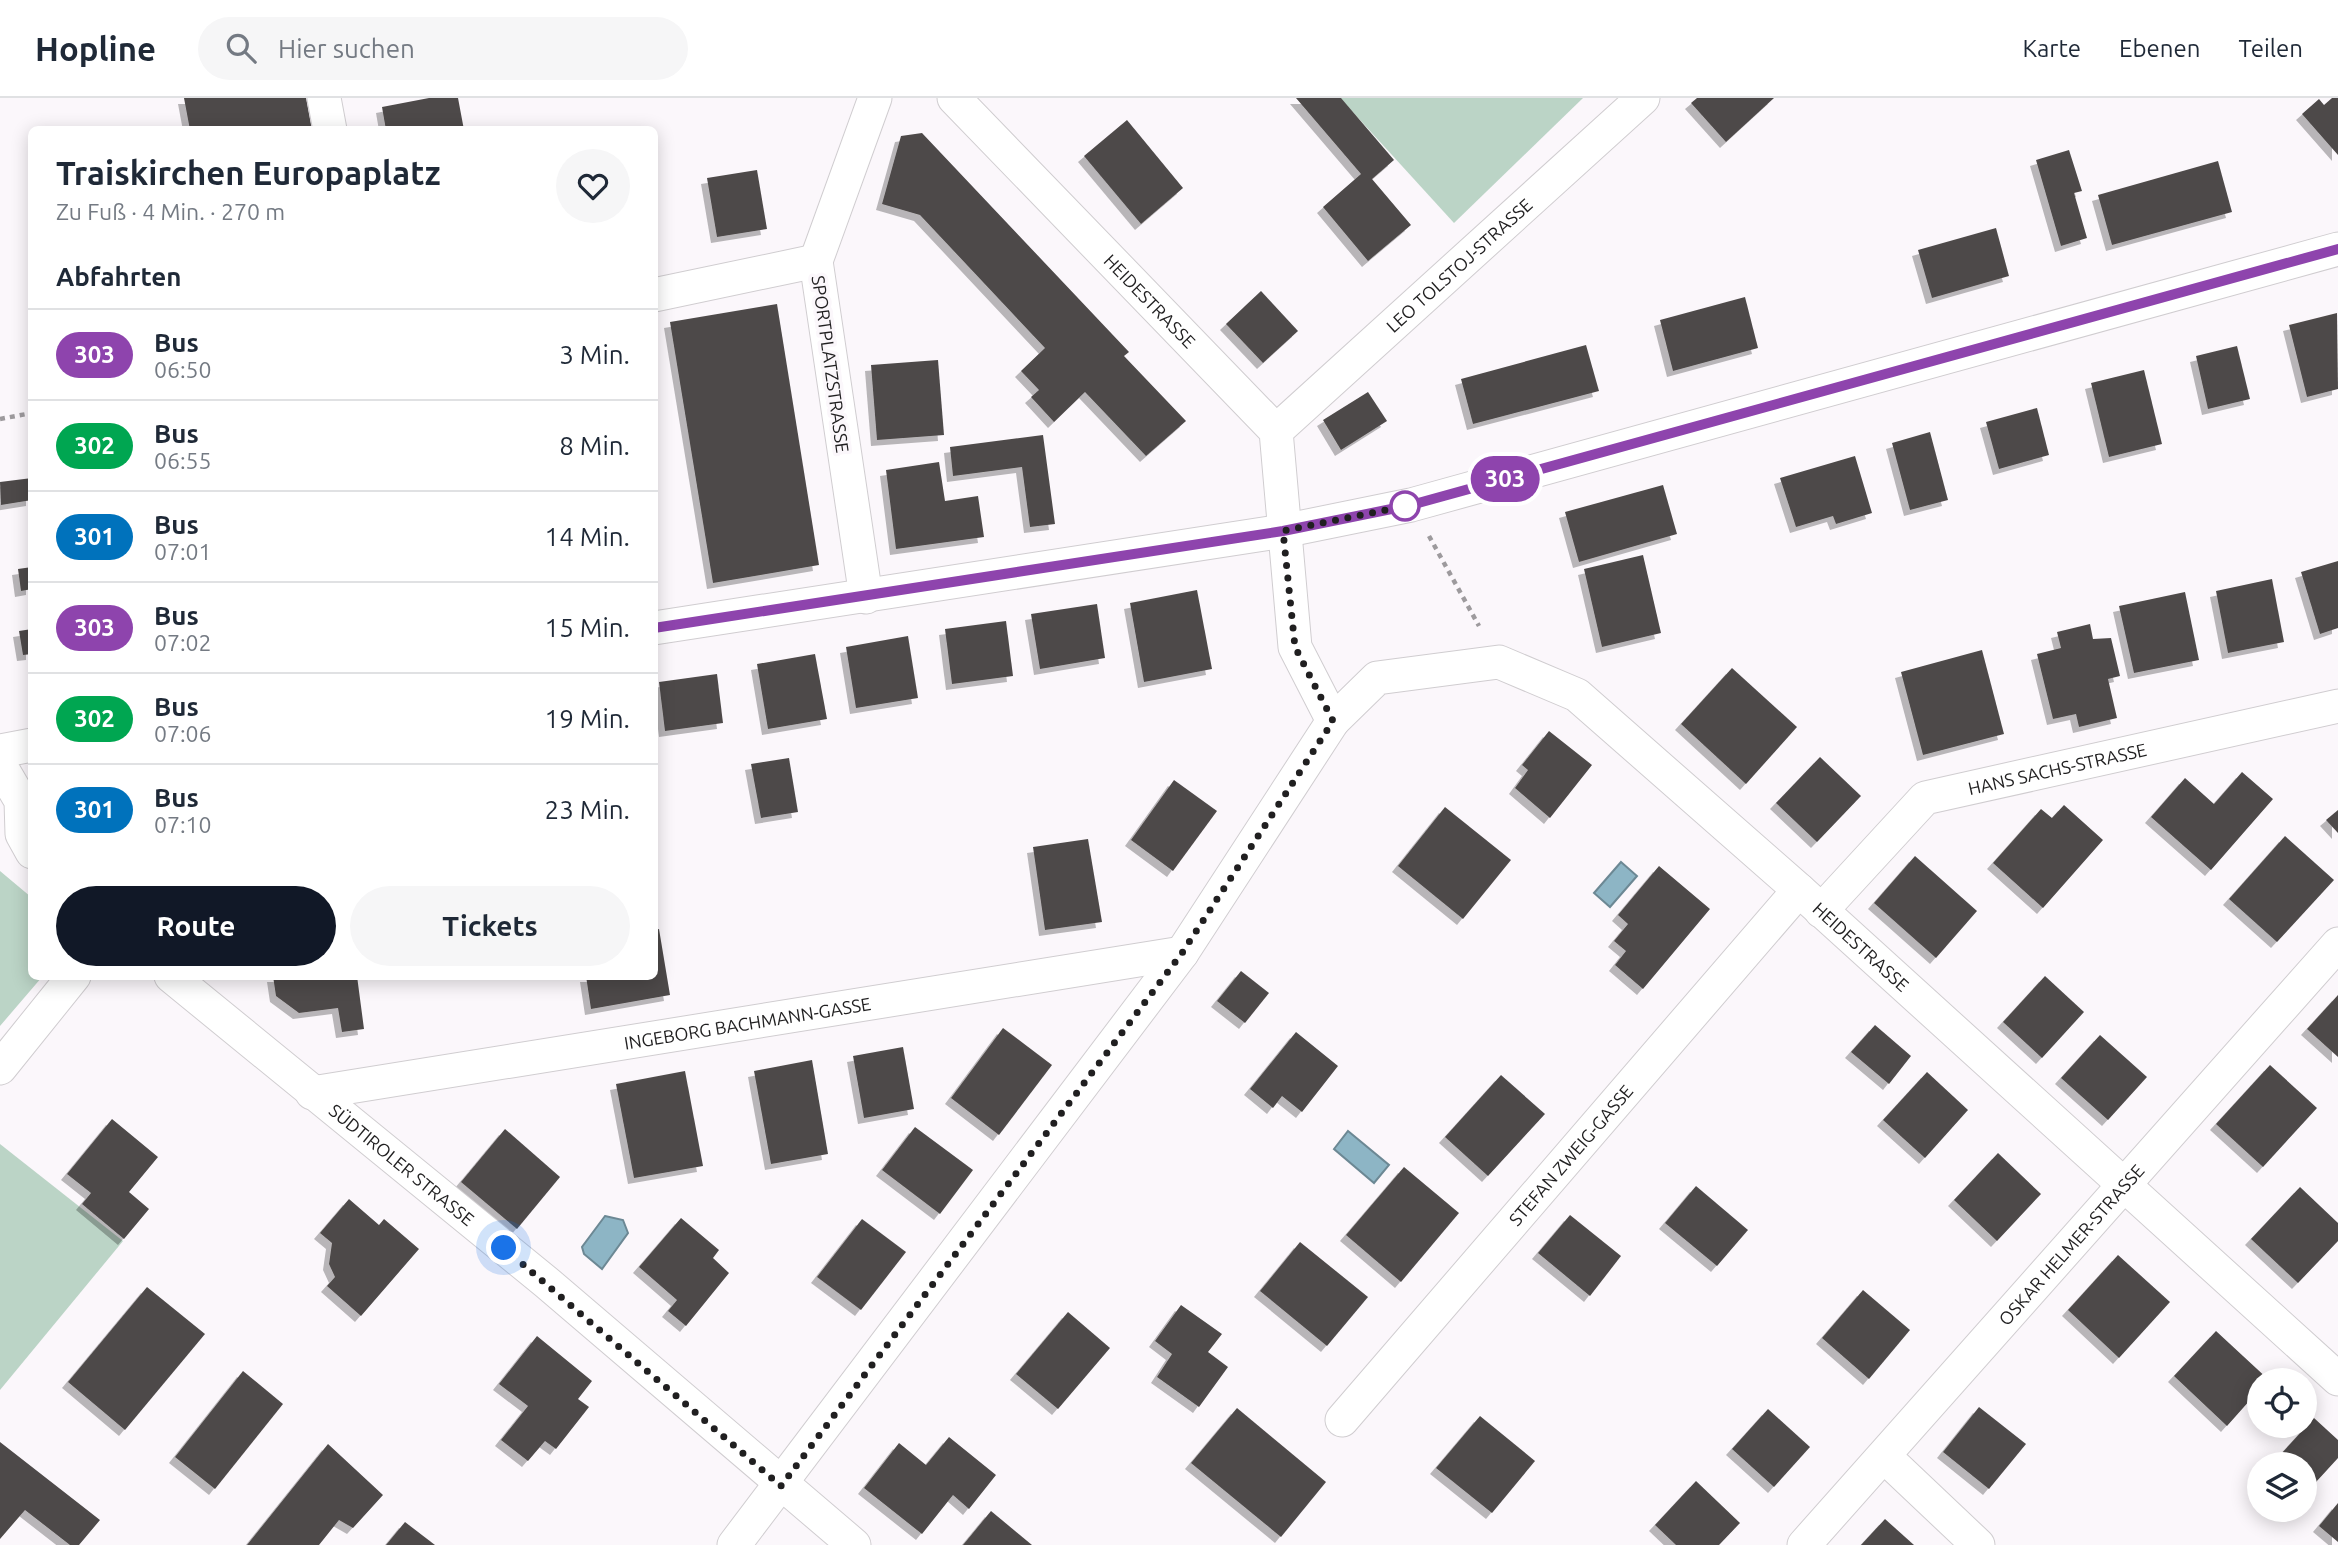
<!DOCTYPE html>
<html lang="de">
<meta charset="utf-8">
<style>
body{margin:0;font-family:Ubuntu,sans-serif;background:#f6f6f7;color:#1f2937;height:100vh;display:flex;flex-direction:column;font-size:26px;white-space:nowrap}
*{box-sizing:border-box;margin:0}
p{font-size:23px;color:#747a83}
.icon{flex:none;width:38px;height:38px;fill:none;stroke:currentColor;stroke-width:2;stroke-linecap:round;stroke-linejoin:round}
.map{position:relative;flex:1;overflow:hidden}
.side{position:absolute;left:28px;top:28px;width:630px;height:854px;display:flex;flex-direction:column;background:#fff;border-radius:10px;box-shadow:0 4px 18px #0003}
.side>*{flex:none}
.badge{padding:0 14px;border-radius:23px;font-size:24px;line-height:46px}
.tools{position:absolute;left:2247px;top:1270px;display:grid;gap:14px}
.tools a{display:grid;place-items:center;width:70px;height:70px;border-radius:50%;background:#fff;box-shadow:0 4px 18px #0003;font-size:35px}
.you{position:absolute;width:35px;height:35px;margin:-18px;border:5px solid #fff;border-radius:50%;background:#1a73e8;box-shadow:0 0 0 10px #1a73e833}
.map>.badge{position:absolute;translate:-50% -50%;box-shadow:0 0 0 4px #fff}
h2{padding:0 28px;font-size:26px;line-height:63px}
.round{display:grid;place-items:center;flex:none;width:74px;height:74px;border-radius:37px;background:#f6f6f7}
.overview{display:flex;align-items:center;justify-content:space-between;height:119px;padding:0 28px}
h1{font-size:33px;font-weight:700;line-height:52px}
.cta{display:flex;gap:14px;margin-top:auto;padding:14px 28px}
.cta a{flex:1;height:80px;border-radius:42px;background:#111827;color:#fff;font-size:28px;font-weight:700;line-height:80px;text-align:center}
.cta a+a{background:#f6f6f7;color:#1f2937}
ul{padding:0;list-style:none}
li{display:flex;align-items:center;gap:21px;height:91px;padding:0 28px;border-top:2px solid #e0e1e3}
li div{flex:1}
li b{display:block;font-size:26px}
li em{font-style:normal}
li .badge{min-width:77px;font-weight:700;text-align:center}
header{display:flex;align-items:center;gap:42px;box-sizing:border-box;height:98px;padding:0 35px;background:#fff;border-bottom:2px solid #e0e1e3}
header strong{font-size:33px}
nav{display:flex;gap:38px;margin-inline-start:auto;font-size:24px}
.search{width:490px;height:63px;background:#f6f6f7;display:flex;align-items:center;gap:18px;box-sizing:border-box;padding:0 24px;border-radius:38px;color:#747a83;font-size:26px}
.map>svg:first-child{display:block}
.green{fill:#bbd4c6}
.water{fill:#8db5c5;stroke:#6c8894;stroke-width:2}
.building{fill:#4e4a49;filter:url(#shadow)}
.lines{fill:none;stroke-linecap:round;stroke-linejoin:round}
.minor-casing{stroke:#d0cdd0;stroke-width:35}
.path{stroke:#9d9a9d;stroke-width:4.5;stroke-dasharray:5 5;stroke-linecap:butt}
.minor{stroke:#fff;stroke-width:33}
.line-casing{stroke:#fff;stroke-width:16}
.line{stroke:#8e44ad;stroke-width:10}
.walk{stroke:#201f20;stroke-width:7;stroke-dasharray:0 12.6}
.stop-dot{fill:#fff;stroke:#8e44ad;stroke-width:3.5}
.labels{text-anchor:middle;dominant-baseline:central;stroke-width:7;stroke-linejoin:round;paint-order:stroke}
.street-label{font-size:18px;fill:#201f20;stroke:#fbf7fb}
</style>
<header>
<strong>Hopline</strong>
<div class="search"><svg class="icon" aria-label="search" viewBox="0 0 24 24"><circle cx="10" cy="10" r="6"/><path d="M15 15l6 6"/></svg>Hier suchen</div>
<nav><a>Karte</a><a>Ebenen</a><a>Teilen</a></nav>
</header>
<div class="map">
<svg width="2338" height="1447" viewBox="0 0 2338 1447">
<defs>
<filter id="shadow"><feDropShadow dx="-6" dy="6" stdDeviation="0" flood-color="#0004"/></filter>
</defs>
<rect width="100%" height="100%" fill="#fbf7fb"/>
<g class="green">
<polygon points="1340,0 1583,0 1454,125"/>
<polygon points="0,773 31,799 32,878 42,879 0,928"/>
<polygon points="0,1046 123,1143 0,1292"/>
</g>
<g class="water">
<polygon points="1621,764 1637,778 1610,809 1594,795"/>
<polygon points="1348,1033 1389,1067 1374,1085 1334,1051"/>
<polygon points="605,1118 623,1122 628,1135 602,1171 584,1156 582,1149"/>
</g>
<g class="building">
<polygon points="184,0 306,0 312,32 190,32"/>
<polygon points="429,0 458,0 464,32 386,32 382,9"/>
<polygon points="1296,0 1341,0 1394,62 1372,81 1411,127 1368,163 1323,109 1361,76"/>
<polygon points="1697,0 1774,0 1726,44 1691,5"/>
<polygon points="2332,0 2338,0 2338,57 2302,16 2319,1 2324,7"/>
<polygon points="1127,22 1183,90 1141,126 1084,58"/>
<polygon points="922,35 1129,254 1124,258 1186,323 1146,358 1085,294 1054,324 1031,299 1039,292 1021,273 1045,250 920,117 882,106 901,38"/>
<polygon points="2069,52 2082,93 2074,95 2087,140 2061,148 2036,62"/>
<polygon points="2218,63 2232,114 2112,147 2098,97"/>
<polygon points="757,72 767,131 717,139 707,80"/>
<polygon points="1996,130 2009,178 1932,200 1918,152"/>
<polygon points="1261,193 1298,233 1263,265 1226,226"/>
<polygon points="1745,199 1758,250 1673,273 1660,222"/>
<polygon points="777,206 819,467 713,485 670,224"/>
<polygon points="2337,215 2338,291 2307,299 2289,227"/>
<polygon points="1586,247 1599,293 1473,326 1461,281"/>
<polygon points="2237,248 2250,301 2208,311 2196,258"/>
<polygon points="938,262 944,337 877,342 871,267"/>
<polygon points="2144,272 2162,346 2109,359 2091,285"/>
<polygon points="1368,294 1387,323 1341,352 1323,322"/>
<polygon points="2037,310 2049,357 1999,371 1986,324"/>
<polygon points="1930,334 1948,402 1910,412 1892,345"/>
<polygon points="1043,337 1055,426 1030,429 1022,369 953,378 950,349"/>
<polygon points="1855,358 1872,415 1836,426 1833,418 1796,429 1780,380"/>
<polygon points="939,364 945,403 978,398 984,439 896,451 886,372"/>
<polygon points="32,380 32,402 1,407 0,384"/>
<polygon points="1663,387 1677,436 1579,464 1565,414"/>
<polygon points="1643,457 1661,535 1602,549 1584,471"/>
<polygon points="2338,463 2338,530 2320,536 2301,474"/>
<polygon points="32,469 32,491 21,493 18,471"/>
<polygon points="2272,481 2284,544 2228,555 2216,493"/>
<polygon points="1197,492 1212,571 1144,584 1130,505"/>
<polygon points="2185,494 2199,562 2134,575 2119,508"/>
<polygon points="1097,506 1105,560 1040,571 1031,516"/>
<polygon points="1006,523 1013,578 952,586 945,531"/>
<polygon points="2090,526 2093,541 2111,540 2120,578 2108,581 2117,620 2079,629 2076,616 2053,621 2037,556 2061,550 2057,534"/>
<polygon points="32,531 32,556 23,557 19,533"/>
<polygon points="908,538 918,600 856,610 846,549"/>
<polygon points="1982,552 2004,636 1923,657 1901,574"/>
<polygon points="815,556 827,621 768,631 757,566"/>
<polygon points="1732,570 1797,629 1746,686 1681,626"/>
<polygon points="717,576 723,625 665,633 659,584"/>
<polygon points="1549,633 1592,667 1550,720 1515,690 1528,672 1522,667"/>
<polygon points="1820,659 1861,698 1817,744 1776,705"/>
<polygon points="789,660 798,714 761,720 751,666"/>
<polygon points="2242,674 2273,701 2211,772 2151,719 2185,680 2214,706"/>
<polygon points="1174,682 1217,713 1173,773 1131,742"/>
<polygon points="2064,707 2103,742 2043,810 1993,765 2041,711 2052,720"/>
<polygon points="1445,709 1511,762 1463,821 1398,768"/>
<polygon points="2338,712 2338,735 2326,722"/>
<polygon points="2285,738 2334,782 2277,844 2229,801"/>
<polygon points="1088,741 1102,824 1045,832 1033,749"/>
<polygon points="1915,758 1977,813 1936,860 1874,805"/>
<polygon points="1659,768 1710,811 1643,891 1615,867 1626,853 1614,843 1628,826 1618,817"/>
<polygon points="659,831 670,897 591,911 586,878 654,878 654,832"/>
<polygon points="1241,873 1269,895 1245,925 1217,903"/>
<polygon points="273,878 357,878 364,931 342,934 338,910 299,915 276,898"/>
<polygon points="2045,878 2084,914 2042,960 2003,924"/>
<polygon points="2338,897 2338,959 2307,931"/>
<polygon points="1875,927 1911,958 1889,986 1851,954"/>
<polygon points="1003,930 1052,967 999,1037 951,1000"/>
<polygon points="1296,934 1338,968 1302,1014 1282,998 1273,1010 1250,991"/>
<polygon points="2100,937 2147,979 2108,1022 2061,980"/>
<polygon points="903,949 914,1011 864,1020 853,958"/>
<polygon points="812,962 828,1056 771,1066 754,973"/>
<polygon points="2270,967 2317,1010 2263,1069 2216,1026"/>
<polygon points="685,973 703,1068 634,1080 616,986"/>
<polygon points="1927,974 1968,1012 1925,1060 1883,1022"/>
<polygon points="1501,977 1545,1016 1488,1078 1445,1039"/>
<polygon points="112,1021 158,1059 129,1094 149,1111 124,1141 82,1106 91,1095 67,1076"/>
<polygon points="915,1029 973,1072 940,1116 882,1072"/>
<polygon points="505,1031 560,1079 517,1131 461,1084"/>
<polygon points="1998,1055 2041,1096 1997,1143 1954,1102"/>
<polygon points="1404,1069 1459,1115 1401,1184 1346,1137"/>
<polygon points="1696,1088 1748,1132 1717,1168 1665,1125"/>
<polygon points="2300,1089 2338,1125 2338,1143 2298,1185 2251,1141"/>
<polygon points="349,1101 379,1127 384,1121 419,1151 361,1218 327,1188 335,1179 329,1166 332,1145 320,1135"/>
<polygon points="1570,1117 1621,1158 1590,1198 1538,1155"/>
<polygon points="681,1120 719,1152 713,1160 729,1175 686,1228 668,1213 677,1202 639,1169"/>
<polygon points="862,1121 906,1154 861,1212 817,1179"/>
<polygon points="1300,1144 1368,1199 1327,1248 1260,1193"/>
<polygon points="2118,1157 2170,1204 2119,1260 2068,1212"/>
<polygon points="147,1189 205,1236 125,1332 68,1284"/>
<polygon points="1863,1192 1910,1232 1869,1281 1822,1240"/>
<polygon points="1181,1207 1222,1236 1208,1254 1228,1269 1199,1309 1157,1279 1172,1256 1155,1243"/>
<polygon points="1068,1214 1110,1250 1058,1311 1016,1276"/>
<polygon points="2216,1233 2270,1283 2259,1283 2259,1292 2227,1328 2174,1278"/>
<polygon points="537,1238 592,1283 578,1301 589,1309 556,1351 545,1343 528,1363 501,1342 528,1308 499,1286"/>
<polygon points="243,1273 283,1306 215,1391 175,1359"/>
<polygon points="1979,1309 2026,1346 1989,1391 1943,1354"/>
<polygon points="1237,1310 1326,1384 1281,1439 1191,1365"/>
<polygon points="1768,1311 1810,1349 1774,1389 1732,1351"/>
<polygon points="1480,1318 1535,1363 1492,1415 1436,1370"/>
<polygon points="2314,1320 2338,1342 2338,1360 2305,1396 2305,1367 2271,1367"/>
<polygon points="949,1339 996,1377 969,1411 953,1397 922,1436 864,1390 899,1345 926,1367"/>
<polygon points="0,1344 100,1422 79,1447 70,1447 25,1412 0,1441"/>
<polygon points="328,1346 383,1397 353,1430 339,1422 319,1447 247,1447"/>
<polygon points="1696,1383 1740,1425 1719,1447 1676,1447 1655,1427"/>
<polygon points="2338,1405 2338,1444 2319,1428"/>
<polygon points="991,1413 1032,1447 963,1447"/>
<polygon points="1885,1421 1914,1447 1861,1447"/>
<polygon points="405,1424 435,1447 386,1447"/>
</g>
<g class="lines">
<defs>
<g id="minor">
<polyline points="324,0 330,32"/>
<path id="s1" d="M954,0L1276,333L1295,549L1333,623L1377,580L1499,564L1577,597L1799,792L2338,1281"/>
<polyline points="654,197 816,163"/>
<path id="s2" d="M1276,333L1643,0"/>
<polyline points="866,499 816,163 875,0"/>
<polyline points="654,530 1283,433 1411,407 2338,151"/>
<polyline points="0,653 32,647"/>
<polyline points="0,667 21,703 22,736 32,754"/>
<path id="s3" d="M1821,813L1925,700L2338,608"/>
<path id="s4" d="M171,878L546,1184L854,1447"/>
<polyline points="0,970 74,878"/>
<path id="s5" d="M312,995L1182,855"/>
<path id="s6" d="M1342,1322L1799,792"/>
<polyline points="1885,1359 1978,1447"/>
<polyline points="734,1447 1182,855 1333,623"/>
<path id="s7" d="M1804,1447L2338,846"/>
</g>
</defs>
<use href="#minor" class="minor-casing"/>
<g class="path">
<polyline points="0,321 32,315"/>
<polyline points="1429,438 1479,528"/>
</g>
<use href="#minor" class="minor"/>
</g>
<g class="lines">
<defs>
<polyline id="line" points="654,530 1283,433 1411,407 2338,151"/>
</defs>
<use href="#line" class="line-casing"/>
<use href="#line" class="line"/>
<polyline class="walk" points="504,1150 781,1388 1182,855 1333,623 1295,549 1283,433 1405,408"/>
</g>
<circle class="stop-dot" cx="1405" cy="408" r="14"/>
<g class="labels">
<g class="street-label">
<text stroke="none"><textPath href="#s2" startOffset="247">LEO TOLSTOJ-STRASSE</textPath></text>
<text stroke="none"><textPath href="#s1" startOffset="282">HEIDESTRASSE</textPath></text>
<text transform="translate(831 266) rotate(82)">SPORTPLATZSTRASSE</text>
<text stroke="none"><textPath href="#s3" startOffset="289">HANS SACHS-STRASSE</textPath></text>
<text stroke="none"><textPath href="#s1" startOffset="1412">HEIDESTRASSE</textPath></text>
<text stroke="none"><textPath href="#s5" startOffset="441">INGEBORG BACHMANN-GASSE</textPath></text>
<text stroke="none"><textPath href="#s6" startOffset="350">STEFAN ZWEIG-GASSE</textPath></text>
<text stroke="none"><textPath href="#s4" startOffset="298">SÜDTIROLER STRASSE</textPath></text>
<text stroke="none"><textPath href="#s7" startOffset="402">OSKAR HELMER-STRASSE</textPath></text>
</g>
</g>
</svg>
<div class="tools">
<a><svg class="icon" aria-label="locate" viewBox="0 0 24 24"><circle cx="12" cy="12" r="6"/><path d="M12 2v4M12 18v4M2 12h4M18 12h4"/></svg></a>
<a><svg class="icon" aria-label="layers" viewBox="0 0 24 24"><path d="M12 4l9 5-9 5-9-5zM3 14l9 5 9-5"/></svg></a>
</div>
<div class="you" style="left:504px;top:1150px"></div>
<b class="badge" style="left:1505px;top:381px;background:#8e44ad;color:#fff">303</b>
<section class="side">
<div class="overview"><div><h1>Traiskirchen Europaplatz</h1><p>Zu Fuß · 4 Min. · 270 m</p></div><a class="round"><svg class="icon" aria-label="heart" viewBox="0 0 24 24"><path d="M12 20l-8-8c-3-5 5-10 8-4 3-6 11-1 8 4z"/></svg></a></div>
<h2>Abfahrten</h2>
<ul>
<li><span class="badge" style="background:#8e44ad;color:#fff">303</span><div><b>Bus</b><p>06:50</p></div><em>3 Min.</em></li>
<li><span class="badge" style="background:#00a651;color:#fff">302</span><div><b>Bus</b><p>06:55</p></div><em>8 Min.</em></li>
<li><span class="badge" style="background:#0072bc;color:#fff">301</span><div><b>Bus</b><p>07:01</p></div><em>14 Min.</em></li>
<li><span class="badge" style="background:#8e44ad;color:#fff">303</span><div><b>Bus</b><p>07:02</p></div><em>15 Min.</em></li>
<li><span class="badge" style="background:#00a651;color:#fff">302</span><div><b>Bus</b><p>07:06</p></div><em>19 Min.</em></li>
<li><span class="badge" style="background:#0072bc;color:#fff">301</span><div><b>Bus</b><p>07:10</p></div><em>23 Min.</em></li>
</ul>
<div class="cta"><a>Route</a><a>Tickets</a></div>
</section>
</div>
